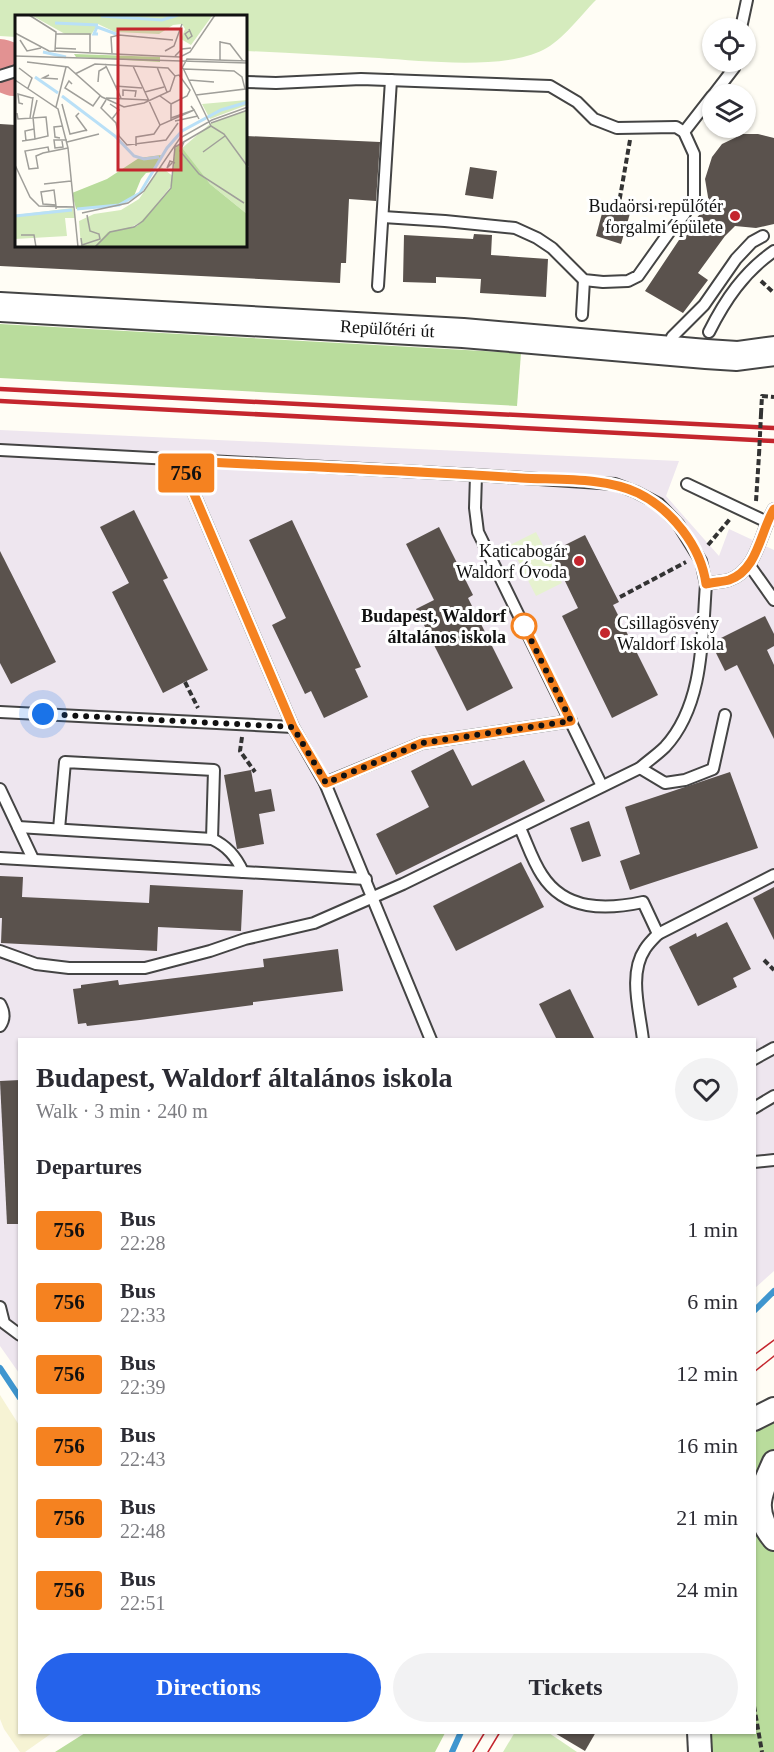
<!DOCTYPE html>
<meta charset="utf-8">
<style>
body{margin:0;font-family:Georgia,serif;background:#f2f2f3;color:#2b2b33;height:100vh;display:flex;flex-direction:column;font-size:22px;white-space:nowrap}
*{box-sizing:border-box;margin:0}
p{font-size:20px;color:#7c7c81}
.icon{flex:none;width:33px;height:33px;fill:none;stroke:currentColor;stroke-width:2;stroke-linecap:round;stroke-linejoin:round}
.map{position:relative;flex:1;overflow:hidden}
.panel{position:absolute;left:18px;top:1038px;width:738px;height:696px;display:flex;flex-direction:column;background:#fff;border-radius:0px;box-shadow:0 2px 4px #0004}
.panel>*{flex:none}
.badge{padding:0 12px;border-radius:4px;font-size:21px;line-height:39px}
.tools{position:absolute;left:702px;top:18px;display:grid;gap:12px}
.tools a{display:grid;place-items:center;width:54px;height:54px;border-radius:50%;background:#fff;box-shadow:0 2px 4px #0004;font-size:30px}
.you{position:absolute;width:30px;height:30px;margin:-15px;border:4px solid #fff;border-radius:50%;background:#1a73e8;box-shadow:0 0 0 9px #1a73e833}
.map>.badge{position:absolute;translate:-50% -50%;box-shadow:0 0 0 3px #fff}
h2{padding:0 18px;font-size:22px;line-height:54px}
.round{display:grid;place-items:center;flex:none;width:63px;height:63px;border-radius:32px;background:#f2f2f3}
.summary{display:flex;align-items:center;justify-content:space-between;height:102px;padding:0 18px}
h1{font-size:28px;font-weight:700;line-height:45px}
.action{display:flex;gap:12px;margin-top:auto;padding:12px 18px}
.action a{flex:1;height:69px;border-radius:36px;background:#2563eb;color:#fff;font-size:24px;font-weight:700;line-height:69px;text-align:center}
.action a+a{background:#f2f2f3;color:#2b2b33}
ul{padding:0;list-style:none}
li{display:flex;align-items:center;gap:18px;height:72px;padding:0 18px}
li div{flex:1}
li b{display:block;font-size:22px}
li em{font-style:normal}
li .badge{min-width:66px;font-weight:700;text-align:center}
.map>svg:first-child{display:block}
.industrial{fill:#eee6ef}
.farmland{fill:#f6f3d4}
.green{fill:#d5ebbd}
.forest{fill:#b9dc9c}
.pitch{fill:#e6f2cf}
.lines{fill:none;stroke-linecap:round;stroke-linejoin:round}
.stream{stroke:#3f96cf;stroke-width:6}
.taxiway{stroke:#e29292;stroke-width:52}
.building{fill:#5a524d}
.service-casing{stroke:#444;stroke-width:14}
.minor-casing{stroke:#444;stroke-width:26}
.tertiary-casing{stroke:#444;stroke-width:32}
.path{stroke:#333;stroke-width:4;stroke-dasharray:6 3;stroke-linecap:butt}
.service{stroke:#fff;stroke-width:10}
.minor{stroke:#fff;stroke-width:22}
.tertiary{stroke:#fff;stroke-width:28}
.tram{stroke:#c4262e;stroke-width:1.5}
.rail{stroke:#c4262e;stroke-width:4.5}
.path-bridge{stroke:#333;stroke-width:4;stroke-dasharray:6 3;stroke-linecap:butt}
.line-casing{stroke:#fff;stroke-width:14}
.line{stroke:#f58220;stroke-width:9}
.walk{stroke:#111;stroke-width:6;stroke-dasharray:0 10.8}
.poi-dot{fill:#c4262e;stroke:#fff;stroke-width:2}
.stop-dot{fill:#fff;stroke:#f58220;stroke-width:3}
.labels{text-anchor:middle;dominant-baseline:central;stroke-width:6;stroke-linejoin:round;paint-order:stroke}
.poi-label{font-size:18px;fill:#111;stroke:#fff;text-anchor:end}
.street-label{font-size:18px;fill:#111;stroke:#fff}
.stop-label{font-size:18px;font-weight:bold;fill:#111;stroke:#fff;text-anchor:end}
.inset-river{fill:none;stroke:#b9e0f7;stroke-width:3}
.inset-road{fill:none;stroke:#a09f9a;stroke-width:1.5}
.view{fill:#c4262e;fill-opacity:0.15;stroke:#c4262e;stroke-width:3}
.inset-edge{fill:none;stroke:#111;stroke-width:3}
</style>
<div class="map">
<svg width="774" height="1752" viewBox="0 0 774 1752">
<rect width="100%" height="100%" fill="#fffdf5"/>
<polygon class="industrial" points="0,430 679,461 666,496 719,556 729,529 774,550 774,1271 755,1288 754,1040 20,1040 19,1373 0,1346"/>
<polygon class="farmland" points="0,1395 19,1425 20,1732 52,1733 25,1752 20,1752 4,1729 0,1719"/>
<g class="green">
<path d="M0,0H596C580,16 563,40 543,50C503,70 424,61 379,58C335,56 290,53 246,51V16H16V37L0,36Z"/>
<polygon points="515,1732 549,1733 577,1752 503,1752"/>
</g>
<g class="forest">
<polygon points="0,324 521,353 517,406 0,378"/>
<polygon points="774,1416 774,1462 760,1496 774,1539 774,1752 692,1752 691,1733 754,1732 755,1424"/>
<polygon points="85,1733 85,1732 445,1733 435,1752 55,1752"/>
</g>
<polygon class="pitch" points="536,532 562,583 536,596 510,545"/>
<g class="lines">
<g class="stream">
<polyline points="754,1311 774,1291"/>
<polyline points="0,1368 20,1398"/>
<polyline points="452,1752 461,1732"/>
</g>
<polyline class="taxiway" points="0,65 14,70"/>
</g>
<g class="building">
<polygon points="0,124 16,125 16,246 246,246 246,136 380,142 376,201 349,199 346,263 341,263 340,283 0,266"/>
<polygon points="743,134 758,134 774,138 774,224 756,228 735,226 725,236 698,273 708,280 683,313 645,291 681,237 709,203 705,179 712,157 722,144"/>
<polygon points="470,167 497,171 493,199 465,195"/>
<polygon points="605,202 631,210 621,244 596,236"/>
<polygon points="474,234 492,235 491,255 548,259 546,297 480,293 481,279 436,277 436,283 403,282 404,235 473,239"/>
<polygon points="134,510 168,578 163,580 208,670 163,693 112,592 129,583 100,527"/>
<polygon points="292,520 361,667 355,669 368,697 324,718 311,691 305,694 272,625 286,618 249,540"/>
<polygon points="439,527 473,595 468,598 513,688 467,711 416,609 434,600 406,544"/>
<polygon points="585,535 619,602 613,605 658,695 612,718 562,616 578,608 551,552"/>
<polygon points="0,551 56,662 11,684 0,663"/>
<polygon points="765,616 774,634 774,646 767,650 774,665 774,739 737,665 725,671 711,643"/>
<polygon points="453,749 472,786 524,760 545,801 396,875 376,834 429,807 411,771"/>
<polygon points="251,770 255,792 271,789 275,811 259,814 264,844 237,849 224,775"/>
<polygon points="730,772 758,848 630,890 620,861 640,854 625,807"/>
<polygon points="589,821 601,856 582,862 570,828"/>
<polygon points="521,862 544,907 456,951 433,906"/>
<polygon points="0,876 23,877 22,897 149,903 150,885 243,890 241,931 158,927 157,951 1,943 2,918 0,918"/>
<polygon points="774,887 774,940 753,898"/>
<polygon points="727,922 751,969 733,978 737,987 698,1006 669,947 696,933 697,937"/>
<polygon points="338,949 343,991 253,1002 253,1005 140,1020 87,1026 86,1023 78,1024 73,989 81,988 81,985 118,980 119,985 264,967 263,959"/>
<polygon points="570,989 595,1040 557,1040 539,1004"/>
<polygon points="20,1080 20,1224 7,1224 0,1081"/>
<polygon points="553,1732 596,1732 585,1751"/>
</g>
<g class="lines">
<defs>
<g id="service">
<polyline points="741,28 747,0"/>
<polyline points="0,76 16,71"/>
<polyline points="246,82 276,83 361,79 550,86 577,102 594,119 617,128 676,127 684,132 694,154 694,198 684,215 670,231 638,276 628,281 603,282 584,280 552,248 537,238 515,228 445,221 383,217"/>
<polyline points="714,94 734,68 735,62"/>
<polyline points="684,132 712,96"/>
<polyline points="378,286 391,80"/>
<polyline points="582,315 584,280"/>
<path d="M709,332C725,300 744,272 774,251"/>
<polyline points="671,350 672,337 704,305 736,259 752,242 763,236"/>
<path d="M0,450L476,475L615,484L636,492L659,504L678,524L701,561L706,584C713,582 722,582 729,580C758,570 760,532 774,509"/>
<polyline points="180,461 293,727 325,783 431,1040"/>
<polyline points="476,475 475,508 478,532 602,786"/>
<polyline points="687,484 767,522"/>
<polyline points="750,566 774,600"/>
<polyline points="0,712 293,727"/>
<polyline points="640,768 665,783 685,780 713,769 725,715"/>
<polyline points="325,783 422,743 571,721"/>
<polyline points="0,789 33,859"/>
<path d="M18,827L212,839C227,846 236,856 243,872"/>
<path d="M520,828C527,843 532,860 542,875C565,911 606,910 643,902L658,934C653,939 648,944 645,949C628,974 640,1012 643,1040"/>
<polyline points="59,829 65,762 214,770 212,839"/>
<polyline points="0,858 366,879"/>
<polyline points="658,934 774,875"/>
<path d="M0,951L36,964L69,968H145L210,951L245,939L314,923L403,884L640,768C648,761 658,754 665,747C704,705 702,637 706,584"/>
<path d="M0,1004C4,1011 5,1019 0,1026"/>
<polyline points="754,1059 774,1048"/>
<polyline points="754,1108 774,1096"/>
<polyline points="754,1162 774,1160"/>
<polyline points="0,1307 4,1323 20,1335"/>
</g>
<g id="minor">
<polyline points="754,1419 774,1409"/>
<path d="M774,1462C761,1492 750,1510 774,1539"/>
<polyline points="699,1732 700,1752"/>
</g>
<g id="tertiary">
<path id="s1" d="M0,307L463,333L706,354L737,356L774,351"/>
</g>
</defs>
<use href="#service" class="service-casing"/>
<use href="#minor" class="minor-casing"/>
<use href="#tertiary" class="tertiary-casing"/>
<g class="path">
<polyline points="630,140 619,203 643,209 672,206"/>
<polyline points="761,281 774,293"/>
<polyline points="761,414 762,396 774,397"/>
<polyline points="756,501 759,455"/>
<polyline points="708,545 730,519"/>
<polyline points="620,597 686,562"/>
<polyline points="185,682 198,708"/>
<polyline points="242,737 240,751 255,772"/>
<polyline points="764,960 774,970"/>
<polyline points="754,1706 762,1752"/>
</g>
<use href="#service" class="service"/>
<use href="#minor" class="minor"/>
<use href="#tertiary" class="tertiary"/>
<g class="tram">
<polyline points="754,1355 774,1340"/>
<polyline points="754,1372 774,1356"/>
<polyline points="473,1752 485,1732"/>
<polyline points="488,1752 500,1732"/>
</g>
<g class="rail">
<polyline points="0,389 774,428"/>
<polyline points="0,401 774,441"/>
</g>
<polyline class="path-bridge" points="759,455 761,414"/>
</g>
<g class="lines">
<defs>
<path id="line" d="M524,625L571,721L422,743L326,783L293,727L180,461C294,466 408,470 521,478C557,480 605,477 638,493C671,509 701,546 706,584C713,582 722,582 729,580C758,570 760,532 774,509"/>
</defs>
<use href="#line" class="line-casing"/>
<use href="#line" class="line"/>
<polyline class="walk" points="43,714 293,727 326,783 422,743 571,721 524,626"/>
</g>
<g class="poi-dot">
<circle cx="735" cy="216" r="6"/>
<circle cx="579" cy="561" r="6"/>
<circle cx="605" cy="633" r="6"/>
</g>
<circle class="stop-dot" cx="524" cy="626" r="12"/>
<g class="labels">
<g class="poi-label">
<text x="723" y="206">Budaörsi repülőtér<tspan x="723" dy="21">forgalmi épülete</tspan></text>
<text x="567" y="551">Katicabogár<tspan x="567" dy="21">Waldorf Óvoda</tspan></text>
<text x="617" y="623" text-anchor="start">Csillagösvény<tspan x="617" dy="21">Waldorf Iskola</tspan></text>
</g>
<g class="street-label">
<text stroke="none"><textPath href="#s1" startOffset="388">Repülőtéri út</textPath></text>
</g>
<g class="stop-label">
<text x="506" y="616">Budapest, Waldorf<tspan x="506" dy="21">általános iskola</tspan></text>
</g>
</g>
<g transform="translate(15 15)">
<rect width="232" height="232" fill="#fffdf5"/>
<path d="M16,0H197V1L176,30L166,24L170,14L167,9L158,10L144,19L100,17L83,9L76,20L50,19ZM232,85V90L195,104L187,89ZM232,95V199L195,169L165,135L196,108ZM146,152L159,162L157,170L128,206L78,232H66L64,206L79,199L106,195L124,184ZM58,193L60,203H50L52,221L0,224V200Z" fill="#d5ebbd"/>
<path d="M59,39L145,42V47L61,42ZM164,129L195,169L232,199V232H79L93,217L122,211L156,173L160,134ZM146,140L138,157L131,158L126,164L119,181L104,189L61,194L57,178L92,164L124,143Z" fill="#b9dc9c"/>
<path class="inset-river" d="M86,1L147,5L163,0M40,8L83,10M83,19H79L82,12L104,20M28,37L51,42M20,62L43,78M47,81L100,121L119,141L129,144L144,142M62,194L104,190L125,178L152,133L167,116L206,95L233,87M0,201L57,195"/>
<path class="inset-road" d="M14,0L41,17L40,36M174,14L177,21L173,24L170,19L174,16M0,18L34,36L165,42L175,37L200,0M41,19H75V37M5,25L12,36L26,33M205,27L215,29L228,46M40,33L61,34M150,36L159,31L167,9M97,38L96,22L104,20L158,25M0,41L233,48M160,41L167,34L176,33M205,46V26M12,47L53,52L87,82L109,92L129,88L155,76L160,61M90,49L106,83M118,51L145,110M142,52L152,77M4,53L17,63L13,73M168,53L196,111M169,54L219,56L227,62L230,74L181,80M166,55L172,44L233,46M60,59L80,49L153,53L160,61L164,60L175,75L172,81L156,89M34,60L28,63L43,64M0,65L43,94L53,133L63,232M174,65L199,67M83,67L84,56L91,52M57,69L54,66L50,73L78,91L85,81M100,71L127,73M130,77L149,72M108,81V75L121,76L120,82M145,81L156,89V106M91,83L133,85M91,85L86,93L101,108L104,121L112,130L151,125L163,108M8,89L4,88L3,79L17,83M47,89L55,119L72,115M95,89L104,95L97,104M41,92L51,52M2,98L3,104L31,102L33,121L20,124M64,98L61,101L72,116M15,103L18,82M156,103L179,95L176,91M160,106L183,101M196,108L233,95M196,111L209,119L233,152M45,123L40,122L39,112L48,111M7,126L20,124L18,102L22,85M11,126L10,116L19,114M47,126L48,132L40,133L39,125H52M52,127L84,119M169,127L165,136L184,159L229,188M121,131V122L139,119L145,110L179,95L184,104M34,137L33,132L10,136L14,154L23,153L21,141L28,138L53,133M188,137L210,121M157,148L152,153L155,146L160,148M0,150L15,182L24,191L59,192M29,169L56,166M41,190L28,189L26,177L39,175L41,191V194M67,198L113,188L129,176L165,123L197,105L233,92M6,220H19L21,232M66,223L67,230L85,224L84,219L75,216L72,200M80,232L95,217L119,212L128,206L156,173L160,132L196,111"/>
<path class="view" d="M103,14H166V155H103Z"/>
<rect width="232" height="232" class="inset-edge"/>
</g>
</svg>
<div class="tools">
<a><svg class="icon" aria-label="locate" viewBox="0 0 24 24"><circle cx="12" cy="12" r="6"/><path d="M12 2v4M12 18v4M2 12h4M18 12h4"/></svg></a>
<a><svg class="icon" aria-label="layers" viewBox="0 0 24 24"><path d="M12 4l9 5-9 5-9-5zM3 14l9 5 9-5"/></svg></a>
</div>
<div class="you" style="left:43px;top:714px"></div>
<b class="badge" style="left:186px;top:473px;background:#f58220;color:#111">756</b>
<section class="panel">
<div class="summary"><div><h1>Budapest, Waldorf általános iskola</h1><p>Walk · 3 min · 240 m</p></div><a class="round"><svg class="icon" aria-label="heart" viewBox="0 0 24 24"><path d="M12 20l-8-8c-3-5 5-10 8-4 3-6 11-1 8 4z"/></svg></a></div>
<h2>Departures</h2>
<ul>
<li><span class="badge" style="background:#f58220;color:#111">756</span><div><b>Bus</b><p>22:28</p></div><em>1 min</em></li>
<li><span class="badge" style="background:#f58220;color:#111">756</span><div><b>Bus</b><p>22:33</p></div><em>6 min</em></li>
<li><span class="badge" style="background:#f58220;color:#111">756</span><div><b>Bus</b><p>22:39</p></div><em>12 min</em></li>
<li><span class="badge" style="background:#f58220;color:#111">756</span><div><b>Bus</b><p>22:43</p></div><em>16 min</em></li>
<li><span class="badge" style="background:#f58220;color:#111">756</span><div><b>Bus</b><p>22:48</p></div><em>21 min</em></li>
<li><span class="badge" style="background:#f58220;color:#111">756</span><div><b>Bus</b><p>22:51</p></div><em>24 min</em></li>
</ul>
<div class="action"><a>Directions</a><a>Tickets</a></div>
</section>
</div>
